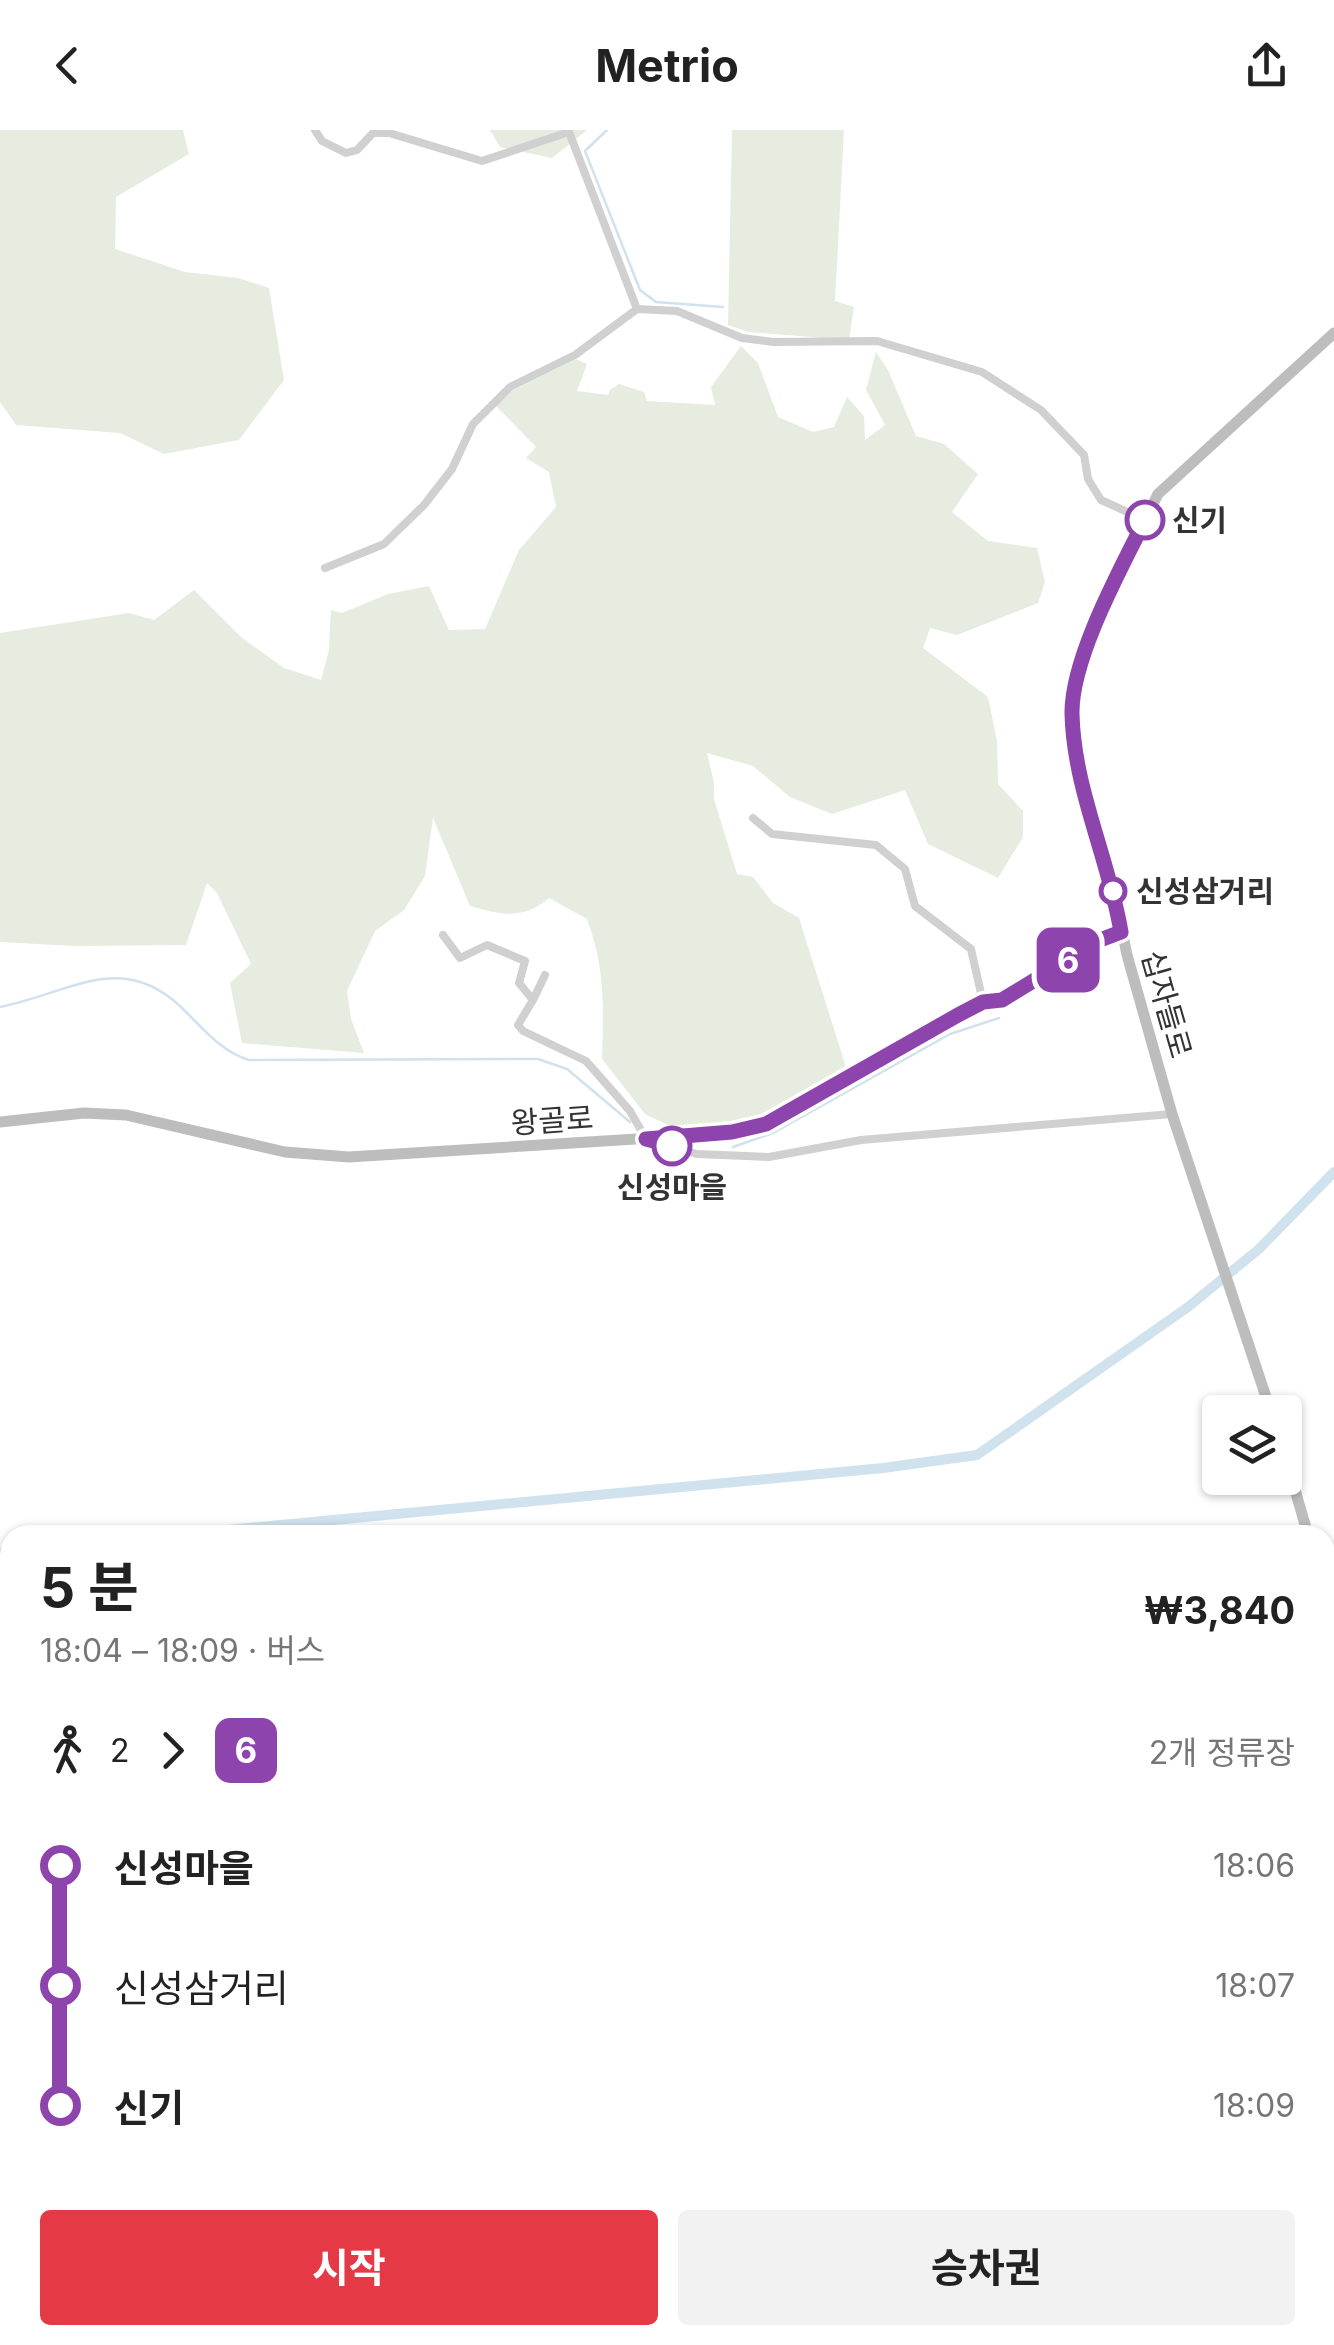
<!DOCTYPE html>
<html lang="ko">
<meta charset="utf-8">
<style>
body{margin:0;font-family:Inter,"Noto Sans KR",sans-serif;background:#f2f2f2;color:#222;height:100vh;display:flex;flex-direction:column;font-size:38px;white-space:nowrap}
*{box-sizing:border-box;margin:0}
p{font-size:32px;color:#767676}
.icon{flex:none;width:55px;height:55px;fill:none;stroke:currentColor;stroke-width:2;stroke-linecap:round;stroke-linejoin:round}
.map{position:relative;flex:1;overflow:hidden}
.details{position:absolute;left:0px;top:1395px;width:1335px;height:820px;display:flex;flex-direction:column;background:#fff;border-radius:30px 30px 0 0;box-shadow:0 2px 8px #0004}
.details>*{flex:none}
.badge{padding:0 20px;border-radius:15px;font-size:35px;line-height:65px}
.fabs{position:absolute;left:1202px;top:1265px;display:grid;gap:20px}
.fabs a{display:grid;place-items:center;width:100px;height:100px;border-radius:10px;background:#fff;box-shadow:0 2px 8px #0004;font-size:50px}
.map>.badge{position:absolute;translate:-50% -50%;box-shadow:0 0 0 5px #fff}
.legs{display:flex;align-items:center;gap:15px;height:110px;padding:0 40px;font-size:32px}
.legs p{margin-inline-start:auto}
.summary{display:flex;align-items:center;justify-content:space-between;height:170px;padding:0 40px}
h1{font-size:55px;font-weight:700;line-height:75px}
.primary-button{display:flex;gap:20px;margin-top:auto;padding:20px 40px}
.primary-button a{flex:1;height:115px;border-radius:10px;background:#e63946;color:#fff;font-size:40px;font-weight:700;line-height:115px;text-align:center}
.primary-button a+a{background:#f2f2f2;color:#222}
ul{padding:0 40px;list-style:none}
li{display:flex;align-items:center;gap:35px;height:120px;font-size:38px}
li i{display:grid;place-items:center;width:15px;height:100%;margin:0 12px;background:currentColor}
li i::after{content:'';width:25px;height:25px;margin:-12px;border:8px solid;border-radius:50%;background:#fff}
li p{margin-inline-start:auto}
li:first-child i{background:linear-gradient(#0000 50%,currentColor 0)}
li:last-child i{background:linear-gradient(currentColor 50%,#0000 0)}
header{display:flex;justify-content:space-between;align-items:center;height:130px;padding:0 40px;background:#fff;font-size:45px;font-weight:700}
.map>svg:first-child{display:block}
.green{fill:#e6ecdf}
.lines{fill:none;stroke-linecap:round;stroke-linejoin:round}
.stream{stroke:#cfe2ee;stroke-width:2.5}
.canal{stroke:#cfe2ee;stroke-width:10}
.street{stroke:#d0d0d0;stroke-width:8}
.secondary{stroke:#bdbdbd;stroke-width:11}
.line-1-casing{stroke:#fff;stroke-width:22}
.line-1{stroke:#8e44ad;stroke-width:15}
.stop-1-dot{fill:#fff;stroke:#8e44ad;stroke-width:5}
.labels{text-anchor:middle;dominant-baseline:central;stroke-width:10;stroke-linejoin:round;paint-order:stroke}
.stop-label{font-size:30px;font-weight:bold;fill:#333;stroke:#fff;text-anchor:start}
.street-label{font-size:30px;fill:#333;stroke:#fff}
</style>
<header><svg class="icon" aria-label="back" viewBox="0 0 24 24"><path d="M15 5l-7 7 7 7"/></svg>Metrio<svg class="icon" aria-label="share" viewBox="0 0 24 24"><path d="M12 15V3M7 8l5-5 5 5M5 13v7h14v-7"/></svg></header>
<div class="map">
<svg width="1334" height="2215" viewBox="0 0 1334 2215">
<rect width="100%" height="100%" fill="#fff"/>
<g class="green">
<polygon points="0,0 183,0 189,24 116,67 115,119 185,142 238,148 269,158 284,250 239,310 164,324 120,303 16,295 0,272"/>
<polygon points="490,0 587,0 552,28 500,17"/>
<polygon points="732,0 844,0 835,171 854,177 849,210 748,202 728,195"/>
<path d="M741,216L758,233L778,287L813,302L834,297L847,267L864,286L865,310L885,295L866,260L876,222L888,240L916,306L944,314L978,344L952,382L988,411L1037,418L1045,452L1038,473L957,505L930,498L923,518L988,567L997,611L998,654L1023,681V707L998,748L928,714L905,660L832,684L790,667L753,636L707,623L714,653V669L737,744L753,747L773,773L799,788L845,934V957L733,1011L709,1015L645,984L602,929C604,878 605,837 587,789L549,768C523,790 501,785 470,776L433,688L425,746L404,780L375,801L347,861L351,889L364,923L242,913L230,853L251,834L217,763L207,753L186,815L75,816L0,812V503L129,483L154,490L194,460L242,508L284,538L321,550L329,520L331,480L342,483L388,464L429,456L449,500L485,499L519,420L556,377L549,342L526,328L536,317L496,276L512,261L576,229L587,234L577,261L608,265L610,260L619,254L644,262L647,271L715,275L711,257Z"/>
<polygon points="1327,1714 1334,1717 1334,1855 1329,1846 1325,1848"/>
<polygon points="10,1931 10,2205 344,2205 350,2215 0,2215 0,1940"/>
<polygon points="1325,2013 1334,2020 1334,2215 1273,2215 1276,2205 1325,2205"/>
<polygon points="625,2205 874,2205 878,2215 687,2215"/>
</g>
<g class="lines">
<g class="stream">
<polyline points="607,0 585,21 640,160 656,172 723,177"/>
<path d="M0,877C68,864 121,819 182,878C203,898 221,922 249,930L538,929L567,939L630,992"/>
<polyline points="733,1017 773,1003 950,904 999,888"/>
</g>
<g class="canal">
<polyline points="175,1405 883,1338 977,1325 1188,1177 1259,1119 1334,1042"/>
<polyline points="0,1423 10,1422"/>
</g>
<g class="street">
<polyline points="315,0 322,11 346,23 357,20 373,3 389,3 482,31 569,2"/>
<polyline points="569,2 637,179"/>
<polyline points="325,438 384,414 424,375 452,339 473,294 510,257 575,225 637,179 677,181 742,208 773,212 877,211 982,242 1041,280 1084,325 1088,349 1101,370 1145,390"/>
<polyline points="753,688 772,704 876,715 905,739 915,776 971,819 983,872"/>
<polyline points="443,805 460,828 487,815 525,831 519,853 533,870 518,895 523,901 586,931 630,981 646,1009 697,1024 769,1027 861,1010 1172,984"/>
<polyline points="533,870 545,845"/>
<polyline points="0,1844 10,1831"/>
<polyline points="1325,1962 1334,1966"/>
<polyline points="543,2205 547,2215"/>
</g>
<g class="secondary">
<polyline points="0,992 84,983 126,985 285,1022 349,1027 732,1003 766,994 958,885 983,872 1002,870 1100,810 1121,802"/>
<polyline points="1271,1282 1172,984 1127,825 1116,771 1089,682 1075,623 1072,581 1078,542 1121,439 1158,364 1334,203"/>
<polyline points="1285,1325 1308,1405"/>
<polyline points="1325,1466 1334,1498"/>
<polyline points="1325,1591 1334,1588"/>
<polyline points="0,1678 10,1681"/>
</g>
</g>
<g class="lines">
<defs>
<path id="line-1" d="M672,1016L646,1009L732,1002L766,994L958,885L983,872L1002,870L1100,810L1121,802C1109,729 1074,660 1072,584C1071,529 1120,440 1145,390"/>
</defs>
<use href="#line-1" class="line-1-casing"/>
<use href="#line-1" class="line-1"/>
</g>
<g class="stop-1-dot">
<circle cx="1145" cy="390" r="18"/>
<circle cx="1113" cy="761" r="12"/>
<circle cx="672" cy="1016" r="18"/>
</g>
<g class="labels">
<g class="stop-label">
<text x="1172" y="390">신기</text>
<text x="1136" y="761">신성삼거리</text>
<text x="672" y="1057" text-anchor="middle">신성마을</text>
</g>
<g class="street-label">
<text transform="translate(1167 874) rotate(74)">십자들로</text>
<text transform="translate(552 990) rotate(-4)">왕골로</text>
</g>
</g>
</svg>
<div class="fabs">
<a><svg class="icon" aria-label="layers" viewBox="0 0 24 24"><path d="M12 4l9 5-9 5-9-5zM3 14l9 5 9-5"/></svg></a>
</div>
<b class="badge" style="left:1068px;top:830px;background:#8e44ad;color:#fff">6</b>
<section class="details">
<div class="summary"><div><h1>5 분</h1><p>18:04 – 18:09 · 버스</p></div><b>₩3,840</b></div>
<div class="legs"><svg class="icon" aria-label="walk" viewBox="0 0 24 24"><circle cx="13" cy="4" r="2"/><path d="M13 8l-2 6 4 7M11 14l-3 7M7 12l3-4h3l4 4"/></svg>2<svg class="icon" aria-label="forward" viewBox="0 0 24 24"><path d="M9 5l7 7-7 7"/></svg><b class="badge" style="background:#8e44ad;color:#fff">6</b><p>2개 정류장</p></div>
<ul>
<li><i style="color:#8e44ad"></i><b>신성마을</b><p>18:06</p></li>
<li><i style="color:#8e44ad"></i><span>신성삼거리</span><p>18:07</p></li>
<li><i style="color:#8e44ad"></i><b>신기</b><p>18:09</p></li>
</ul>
<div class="primary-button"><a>시작</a><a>승차권</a></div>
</section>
</div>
